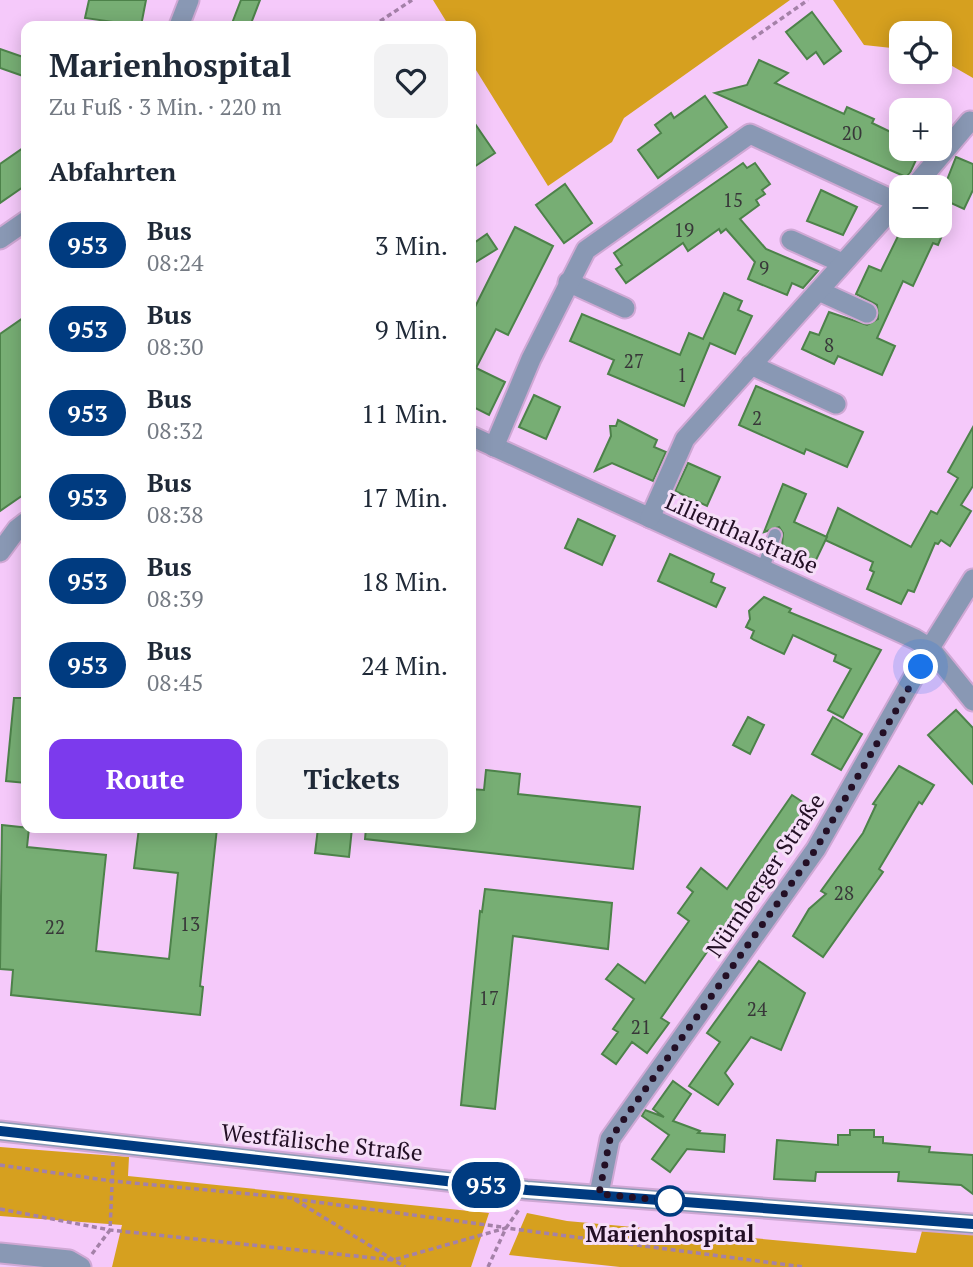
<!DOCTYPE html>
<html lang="de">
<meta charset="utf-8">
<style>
body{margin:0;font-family:"PT Serif",serif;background:#f2f2f3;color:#1f2937;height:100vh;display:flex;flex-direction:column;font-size:26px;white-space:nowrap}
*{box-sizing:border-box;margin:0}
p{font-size:23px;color:#747a83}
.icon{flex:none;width:38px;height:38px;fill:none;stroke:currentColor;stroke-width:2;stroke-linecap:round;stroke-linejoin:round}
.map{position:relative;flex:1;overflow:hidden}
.side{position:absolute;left:21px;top:21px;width:455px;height:812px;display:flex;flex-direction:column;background:#fff;border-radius:14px;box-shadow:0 4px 18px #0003}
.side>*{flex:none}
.badge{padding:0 14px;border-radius:23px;font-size:24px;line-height:46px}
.buttons{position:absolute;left:889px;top:21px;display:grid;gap:14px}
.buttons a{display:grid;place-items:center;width:63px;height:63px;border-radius:14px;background:#fff;box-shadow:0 4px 18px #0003;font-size:35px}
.you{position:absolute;width:35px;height:35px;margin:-18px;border:5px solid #fff;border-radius:50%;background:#1a73e8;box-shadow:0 0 0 10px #1a73e833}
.map>.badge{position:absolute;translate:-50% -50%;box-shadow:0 0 0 4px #fff}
h2{padding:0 28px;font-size:26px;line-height:63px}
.round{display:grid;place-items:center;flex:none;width:74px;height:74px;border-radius:14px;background:#f2f2f3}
.overview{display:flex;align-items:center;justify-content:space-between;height:119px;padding:0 28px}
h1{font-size:33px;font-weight:700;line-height:52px}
.action{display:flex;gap:14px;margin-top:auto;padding:14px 28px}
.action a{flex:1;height:80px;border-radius:14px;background:#7c3aed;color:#fff;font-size:28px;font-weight:700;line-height:80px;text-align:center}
.action a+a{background:#f2f2f3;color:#1f2937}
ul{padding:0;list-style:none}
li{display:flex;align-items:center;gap:21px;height:84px;padding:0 28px}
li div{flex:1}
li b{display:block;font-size:26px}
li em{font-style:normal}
li .badge{min-width:77px;font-weight:700;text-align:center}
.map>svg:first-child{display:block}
.green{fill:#d6a01f}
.building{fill:#77ae74;stroke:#4d824a;stroke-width:2}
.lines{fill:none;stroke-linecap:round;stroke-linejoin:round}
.service-casing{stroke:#cfa8d4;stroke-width:16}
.minor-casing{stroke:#cfa8d4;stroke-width:23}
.path{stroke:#a481a8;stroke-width:3.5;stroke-dasharray:5 3.5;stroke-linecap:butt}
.service{stroke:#8998b4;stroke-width:12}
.minor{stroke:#8998b4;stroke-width:19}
.line-casing{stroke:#fff;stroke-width:16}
.line{stroke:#003b80;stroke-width:10}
.walk{stroke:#230f25;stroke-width:7;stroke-dasharray:0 12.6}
.stop-dot{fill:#fff;stroke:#003b80;stroke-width:3.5}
.labels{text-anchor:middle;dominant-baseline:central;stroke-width:6;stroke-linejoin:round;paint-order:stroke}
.number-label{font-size:19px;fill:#383739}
.street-label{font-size:23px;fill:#230f25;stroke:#f6dff8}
.stop-label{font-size:23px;font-weight:bold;fill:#230f25;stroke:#f6dff8}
</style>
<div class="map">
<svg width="973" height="1267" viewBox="0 0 973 1267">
<rect width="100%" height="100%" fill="#f5c9fa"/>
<g class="green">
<polygon points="433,0 790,0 624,118 612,142 548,186 471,62 471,26 449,26"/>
<polygon points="833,0 973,0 973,78 940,59 940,33 901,33 901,49 864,45"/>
<polygon points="0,1147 129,1157 128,1176 489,1213 471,1267 112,1267 122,1225 0,1216"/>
<polygon points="527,1213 567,1221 916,1253 922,1231 973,1234 973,1267 620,1267 509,1255"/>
</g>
<g class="building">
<polygon points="89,0 146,0 141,26 85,18"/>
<polygon points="241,0 260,0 250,26 231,26"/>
<polygon points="812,12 841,51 824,64 816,52 807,59 786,32"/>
<polygon points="0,49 26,58 26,77 0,68"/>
<polygon points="759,60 788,73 775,83 844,114 847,107 874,119 872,123 901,137 901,149 921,149 910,173 906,177 715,93 747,85"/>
<polygon points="705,96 727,127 658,178 638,150 661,133 655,125 671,113 674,118"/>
<polygon points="471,118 495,153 471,169"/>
<polygon points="26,146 26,185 0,203 0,164"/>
<polygon points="956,157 973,164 973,190 964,209 940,198"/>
<polygon points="743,163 747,168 755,163 770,184 762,190 765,194 756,200 759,205 740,219 766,249 818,271 803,288 792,283 787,295 748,279 755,262 726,229 721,233 719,229 688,251 683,243 626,283 616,269 622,265 614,253"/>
<polygon points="565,184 592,223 564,243 536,205"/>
<polygon points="821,190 857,207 843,235 807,221"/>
<polygon points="898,226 946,226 938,245 933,243 913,286 903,281 877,338 895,346 882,375 838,356 834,364 802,349 810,332 819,335 829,312 867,325 878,319 877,305 856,294 869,266 881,271 902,228"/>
<polygon points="515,227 553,246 508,335 496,329 476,368 505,382 489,415 471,406 471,315"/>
<polygon points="487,234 497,249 471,265 471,245"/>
<polygon points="724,293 742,301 738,310 752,316 735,354 710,343 684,406 608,374 614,360 570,341 582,314 680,355 689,333 703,339"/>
<polygon points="26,316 26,493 0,511 0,334"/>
<polygon points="756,386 863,432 847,467 806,449 804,454 739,425"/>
<polygon points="534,395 560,407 546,439 519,427"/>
<polygon points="618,420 657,440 654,447 666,452 653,481 612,463 595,471 611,436 610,426 616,426"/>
<polygon points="973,427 973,486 961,505 971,511 950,546 941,540 938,544 935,543 914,592 908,590 901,604 867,589 874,572 870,570 873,562 825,540 838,508 911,547 931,511 937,514 958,478 948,472"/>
<polygon points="688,463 720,477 707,506 675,491"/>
<polygon points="783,484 806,494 794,522 827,537 815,562 806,558 796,561 792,551 782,547 783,533 779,527 764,532"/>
<polygon points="578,519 615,536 602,565 565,548"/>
<polygon points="670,554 714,574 711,582 725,588 716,607 658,581"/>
<polygon points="764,597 791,609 789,612 881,650 843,718 828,710 851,669 834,661 836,655 793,635 784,654 754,640 751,638 754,631 746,627 750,619 749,611"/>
<polygon points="14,698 26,698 26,783 6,781"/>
<polygon points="956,710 973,728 973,784 928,735"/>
<polygon points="748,717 764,725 750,754 733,745"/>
<polygon points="833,717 862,734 841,770 812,754"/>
<polygon points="899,766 934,785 922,804 919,802 879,869 883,872 823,957 793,936 809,909 826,894 821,891 863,833 876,805 873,804"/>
<polygon points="486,770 520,774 518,794 640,807 633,869 365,839 366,828 471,828 471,789 484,790"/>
<polygon points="792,795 818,812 800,839 790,832 772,859 781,866 749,911 741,906 707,952 661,1018 669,1023 647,1053 632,1042 616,1064 602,1054 618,1032 613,1029 634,999 606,979 618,964 645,983 689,921 678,913 693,892 687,887 701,868 727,889"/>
<polygon points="2,825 29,828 27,847 106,855 96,951 169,959 178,873 134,868 139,828 217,828 200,986 203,987 200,1015 11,995 13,970 0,969"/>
<polygon points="318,828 352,828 349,857 315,853"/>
<polygon points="485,889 612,903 608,949 513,936 495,1109 461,1105 480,911 482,912"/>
<polygon points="759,961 805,993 781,1050 751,1037 725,1073 733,1084 718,1105 689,1086 720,1042 707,1033"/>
<polygon points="673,1081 691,1094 673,1121 700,1131 698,1133 725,1135 724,1152 687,1149 670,1172 652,1159 669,1135 642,1116 645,1110 664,1117 653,1109"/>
<polygon points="850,1130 874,1130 874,1137 883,1137 883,1143 930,1147 929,1152 973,1155 973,1194 961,1185 898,1181 899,1172 816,1172 815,1181 774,1179 777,1140 838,1145 838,1135 850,1135"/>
</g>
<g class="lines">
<defs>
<polyline id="service" points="763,568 775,535"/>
<g id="minor">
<polyline points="179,26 189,0"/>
<polyline points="914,187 970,121"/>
<polyline points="0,239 26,221"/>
<polyline points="791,240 842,263"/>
<polyline points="568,282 625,308"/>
<polyline points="819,291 867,313"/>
<polyline points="751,365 836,404"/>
<polyline points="471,436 915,639 930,648 973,701"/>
<polyline points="494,447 531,359 586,250 750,134 897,202"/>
<polyline points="650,518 685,439 901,199"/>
<polyline points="0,552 17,529 26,522"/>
<polyline points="0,1131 527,1190 973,1224"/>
<polyline points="599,1194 610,1139 816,849 930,648 973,579"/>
<polyline points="0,1253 69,1260 81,1267"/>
</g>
</defs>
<use href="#service" class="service-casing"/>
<use href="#minor" class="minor-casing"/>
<g class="path">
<polyline points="373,26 412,0"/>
<polyline points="752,39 808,0"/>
<polyline points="0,1165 112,1181 292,1198 405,1267"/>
<polyline points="294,1199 502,1227"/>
<polyline points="0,1209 110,1230 393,1260 506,1228 804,1267"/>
<polyline points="92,1254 110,1230 113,1162"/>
<polyline points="488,1267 506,1228 520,1208"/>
</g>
<use href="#service" class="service"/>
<use href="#minor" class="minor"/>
</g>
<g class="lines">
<defs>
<polyline id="line" points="0,1131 527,1190 973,1224"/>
</defs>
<use href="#line" class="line-casing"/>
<use href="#line" class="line"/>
<polyline class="walk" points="670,1201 599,1194 610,1139 816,849 921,667"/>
</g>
<circle class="stop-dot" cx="670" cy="1201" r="14"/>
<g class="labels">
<g class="number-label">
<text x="852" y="132">20</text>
<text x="733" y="199">15</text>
<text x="684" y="229">19</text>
<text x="764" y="267">9</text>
<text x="829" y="344">8</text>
<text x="634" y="360">27</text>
<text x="682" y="374">1</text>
<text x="757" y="417">2</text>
<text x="844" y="892">28</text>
<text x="190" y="923">13</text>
<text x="55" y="926">22</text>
<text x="489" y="997">17</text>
<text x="757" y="1008">24</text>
<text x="641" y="1026">21</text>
</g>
<g class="street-label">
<text transform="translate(742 533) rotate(24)">Lilienthalstraße</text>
<text transform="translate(765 875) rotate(-56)">Nürnberger Straße</text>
<text transform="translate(322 1142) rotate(6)">Westfälische Straße</text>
</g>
<g class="stop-label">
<text x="670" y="1233">Marienhospital</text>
</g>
</g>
</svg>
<div class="buttons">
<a><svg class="icon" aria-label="locate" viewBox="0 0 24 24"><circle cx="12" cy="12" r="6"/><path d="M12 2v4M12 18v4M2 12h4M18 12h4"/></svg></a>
<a>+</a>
<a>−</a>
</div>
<div class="you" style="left:921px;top:667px"></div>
<b class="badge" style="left:486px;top:1185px;background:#003b80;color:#fff">953</b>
<section class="side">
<div class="overview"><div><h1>Marienhospital</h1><p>Zu Fuß · 3 Min. · 220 m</p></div><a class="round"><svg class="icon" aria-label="heart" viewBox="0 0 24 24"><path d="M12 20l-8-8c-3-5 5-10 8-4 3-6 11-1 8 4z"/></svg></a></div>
<h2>Abfahrten</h2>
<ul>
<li><span class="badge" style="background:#003b80;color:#fff">953</span><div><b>Bus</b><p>08:24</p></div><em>3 Min.</em></li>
<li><span class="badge" style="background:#003b80;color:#fff">953</span><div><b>Bus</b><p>08:30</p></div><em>9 Min.</em></li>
<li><span class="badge" style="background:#003b80;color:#fff">953</span><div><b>Bus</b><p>08:32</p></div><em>11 Min.</em></li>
<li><span class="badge" style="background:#003b80;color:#fff">953</span><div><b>Bus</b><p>08:38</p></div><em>17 Min.</em></li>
<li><span class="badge" style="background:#003b80;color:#fff">953</span><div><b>Bus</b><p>08:39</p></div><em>18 Min.</em></li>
<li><span class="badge" style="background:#003b80;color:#fff">953</span><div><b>Bus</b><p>08:45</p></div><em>24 Min.</em></li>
</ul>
<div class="action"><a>Route</a><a>Tickets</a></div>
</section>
</div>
